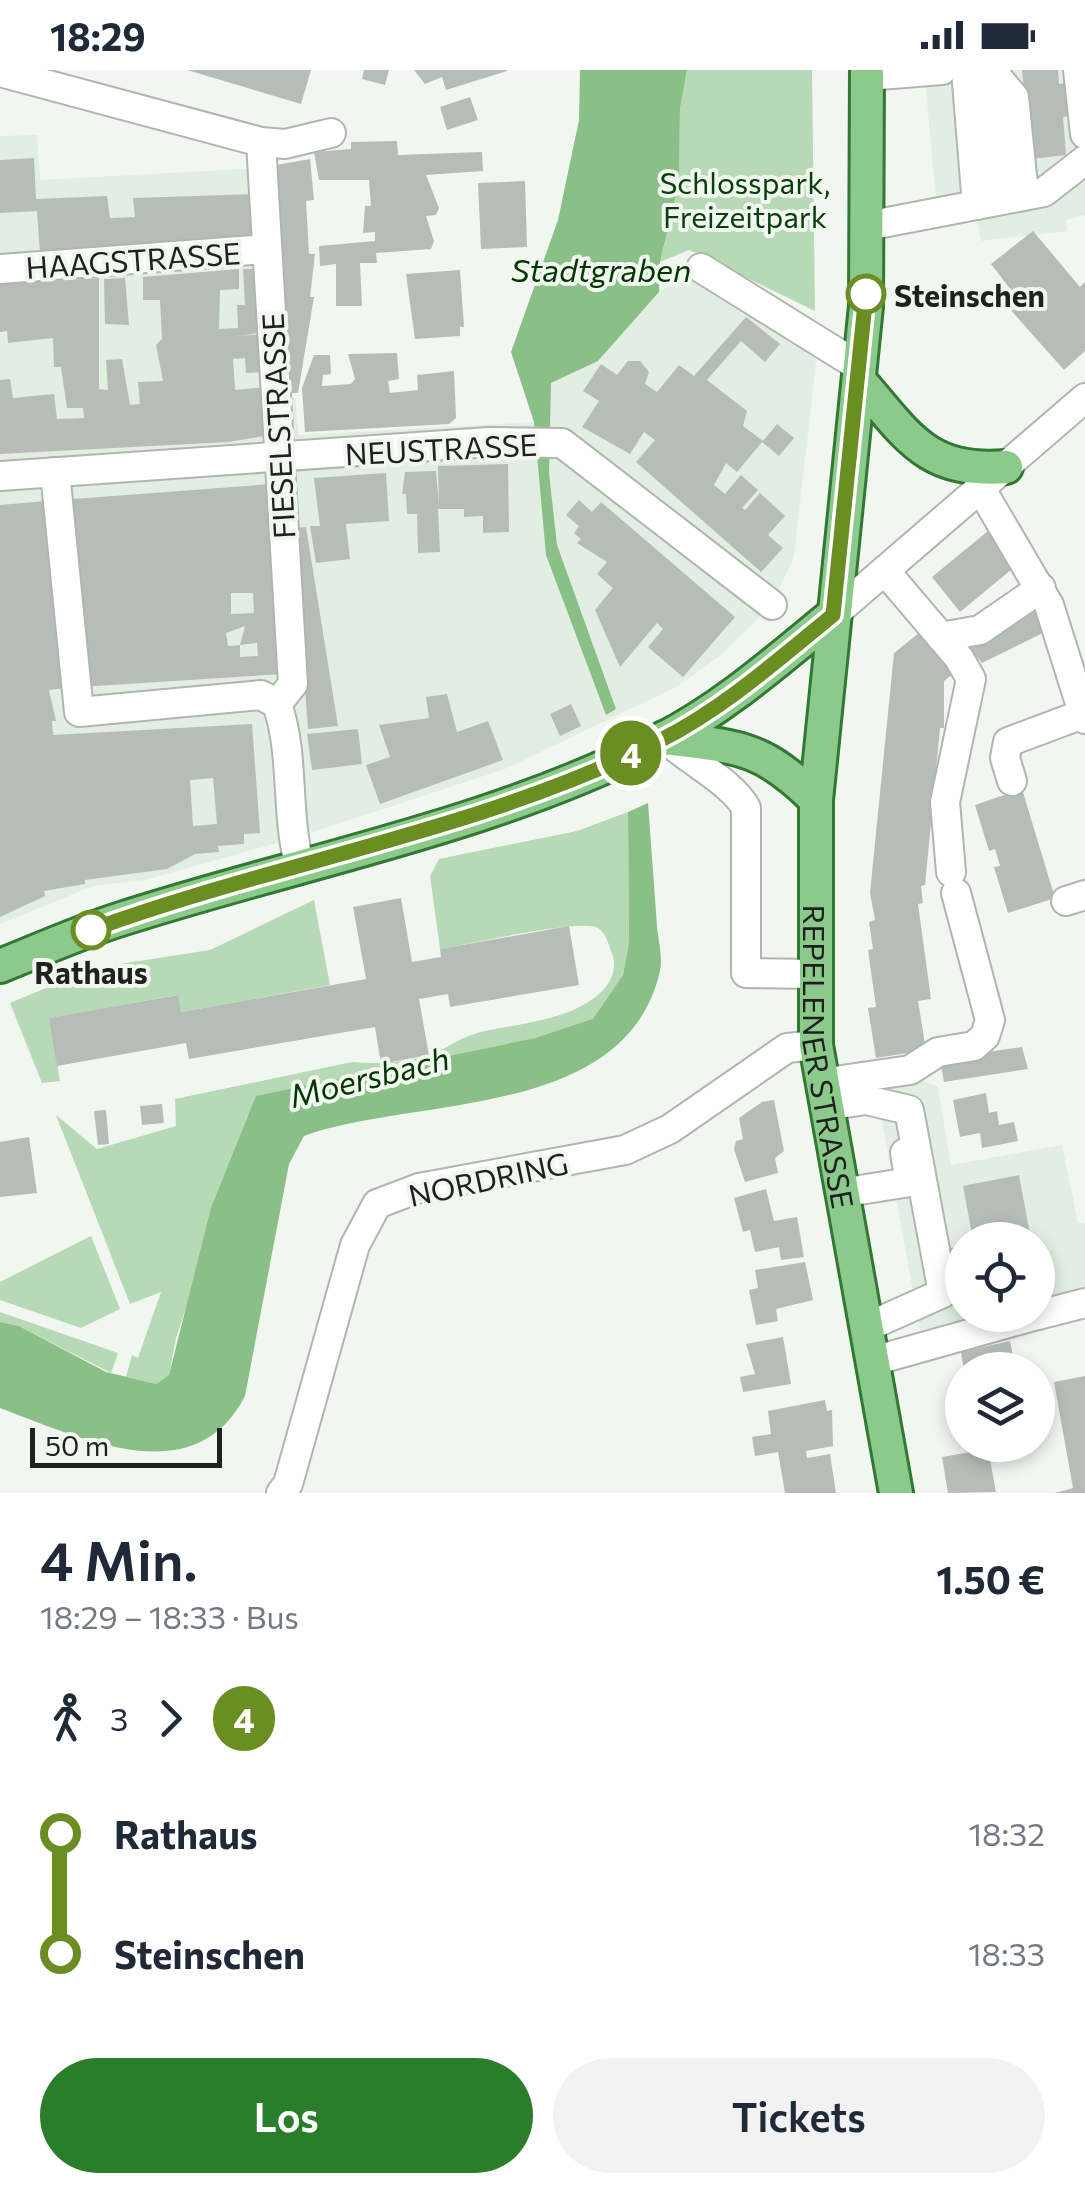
<!DOCTYPE html>
<html lang="de">
<meta charset="utf-8">
<style>
body{margin:0;font-family:Commissioner,sans-serif;background:#f2f2f3;color:#1f2937;height:100vh;display:flex;flex-direction:column;font-size:38px;white-space:nowrap}
*{box-sizing:border-box;margin:0}
p{font-size:32px;color:#747a83}
.icon{flex:none;width:55px;height:55px;fill:none;stroke:currentColor;stroke-width:2;stroke-linecap:round;stroke-linejoin:round}
.map{position:relative;height:1423px;overflow:hidden}
.sheet{display:flex;flex-direction:column;background:#fff;flex:1}
.sheet>*{flex:none}
.badge{padding:0 20px;border-radius:32px;font-size:35px;line-height:65px}
.tools{position:absolute;left:945px;top:1152px;display:grid;gap:20px}
.tools a{display:grid;place-items:center;width:110px;height:110px;border-radius:50%;background:#fff;box-shadow:0 5px 15px #0003;font-size:50px}
.scale{position:absolute;left:30px;bottom:25px;width:192px;box-sizing:border-box;padding-left:10px;border:5px solid #1f211e;border-top:0;font-size:28px;line-height:35px;white-space:nowrap;color:#1f211e;-webkit-text-stroke:8px #f1f7f0;paint-order:stroke}
.map>.badge{position:absolute;translate:-50% -50%;box-shadow:0 0 0 5px #fff}
.legs{display:flex;align-items:center;gap:15px;height:110px;padding:0 40px;font-size:32px}
.legs p{margin-inline-start:auto}
.headline{display:flex;align-items:center;justify-content:space-between;height:170px;padding:0 40px}
h1{font-size:55px;font-weight:600;line-height:75px}
.button{display:flex;gap:20px;margin-top:auto;padding:20px 40px}
.button a{flex:1;height:115px;border-radius:60px;background:#2a7e2b;color:#fff;font-size:40px;font-weight:600;line-height:115px;text-align:center}
.button a+a{background:#f2f2f3;color:#1f2937}
ul{padding:0 40px;list-style:none}
li{display:flex;align-items:center;gap:35px;height:120px;font-size:38px}
li i{display:grid;place-items:center;width:15px;height:100%;margin:0 12px;background:currentColor}
li i::after{content:'';width:25px;height:25px;margin:-12px;border:8px solid;border-radius:50%;background:#fff}
li p{margin-inline-start:auto}
li:first-child i{background:linear-gradient(#0000 50%,currentColor 0)}
li:last-child i{background:linear-gradient(currentColor 50%,#0000 0)}
.status{display:flex;justify-content:space-between;align-items:center;height:70px;padding:0 50px;background:#fff;direction:ltr}
.status svg{height:28px;fill:currentColor}
.map>svg:first-child{display:block}
.built{fill:#e2eee1}
.green{fill:#b7d9b5}
.water{fill:#8bbf88}
.building{fill:#b6bdb6;fill-rule:evenodd}
.lines{fill:none;stroke-linecap:round;stroke-linejoin:round}
.minor-casing{stroke:#b0b6af;stroke-width:32}
.major-casing{stroke:#327833;stroke-width:38}
.minor{stroke:#fff;stroke-width:28}
.major{stroke:#8bca8b;stroke-width:32}
.line-1-casing{stroke:#fff;stroke-width:22}
.line-1{stroke:#6b8e23;stroke-width:15}
.stop-1-dot{fill:#fff;stroke:#6b8e23;stroke-width:5}
.labels{text-anchor:middle;dominant-baseline:central;stroke-width:8;stroke-linejoin:round;paint-order:stroke}
.park-label{font-size:30px;fill:#08400a;stroke:#f1f7f0}
.street-label{font-size:30px;fill:#1f211e;stroke:#f1f7f0}
.stop-label{font-size:30px;font-weight:bold;fill:#1f211e;stroke:#f1f7f0;text-anchor:start}
.water-label{font-size:32px;font-style:italic;fill:#003701;stroke:#f1f7f0}
</style>
<div class="status"><b>18:29</b><svg viewBox="0 0 49 12"><path d="M0 12V9h3v3zM5 12V6h3v6zM10 12V3h3v9zM15 12V0h3v12zM26 1h20v11H26zM47 4h2v5h-2z"/></svg></div>
<div class="map">
<svg width="1085" height="1423" viewBox="0 0 1085 1423">
<rect width="100%" height="100%" fill="#f1f7f0"/>
<g class="built">
<polygon points="924,0 1085,0 1085,145 1066,150 1067,161 981,171 977,151 939,159"/>
<polygon points="37,65 40,110 262,98 280,324 295,328 299,365 534,352 551,313 598,291 659,222 701,198 818,273 794,487 772,535 720,586 676,617 505,699 292,769 145,810 93,816 0,854 0,66"/>
<polygon points="871,989 938,1017 951,1095 1062,1075 1078,1153 1085,1153 1085,1228 1038,1239 1038,1170 962,1170 962,1245 1012,1245 921,1266"/>
</g>
<g class="green">
<polygon points="687,0 812,0 815,241 689,180 660,192 679,113 680,39"/>
<path d="M628,742L629,872L623,905L593,950L535,968L256,1027L176,1268L169,1305L156,1314L126,1307L132,1285L138,1288L161,1222L130,1234L56,1045L97,1079L176,1056L175,1029L352,992C377,994 404,993 428,985C445,980 459,968 477,963C516,953 567,952 599,924C611,914 618,898 612,884C609,875 606,863 598,858C581,848 466,875 440,879L430,806L439,789L577,761Z"/>
<polygon points="314,830 330,915 181,942 177,925 50,948 60,1011 42,1013 10,933 94,898 210,880"/>
<polygon points="91,1166 120,1239 81,1258 0,1230 0,1212"/>
<polygon points="0,1242 118,1283 111,1303 19,1256 0,1252"/>
</g>
<g class="water">
<polygon points="580,0 687,0 680,39 679,113 660,192 659,222 598,291 551,313 549,403 557,475 616,639 606,645 546,485 534,352 511,282 558,150 579,50"/>
<path d="M648,733C651,774 654,815 657,856C658,869 663,888 660,901C626,1051 414,1026 304,1066L289,1094L245,1326C195,1423 85,1370 0,1338V1252L19,1256L106,1302L156,1314L169,1305L211,1138L256,1026L535,968L593,949L623,905L629,872L628,742Z"/>
</g>
<g class="building">
<polygon points="187,0 311,0 301,34"/>
<polygon points="364,0 389,0 385,15 362,9"/>
<polygon points="414,0 506,0 507,1 446,20 442,7 425,14"/>
<polygon points="1022,0 1058,0 1059,14 1067,13 1071,45 1063,47 1066,85 1031,89"/>
<polygon points="470,27 478,50 447,60 440,37"/>
<polygon points="397,71 398,85 482,82 483,101 426,105 439,138 436,145 426,146 434,171 431,179 376,183 377,193 360,193 362,236 336,236 336,194 320,196 319,176 375,171 375,162 363,163 365,136 371,136 369,110 319,110 314,82 351,79 351,72"/>
<polygon points="34,88 36,129 107,126 110,148 135,147 133,128 255,124 258,168 40,183 37,141 0,143 0,90"/>
<polygon points="310,89 314,130 306,131 309,184 315,184 310,227 314,227 298,323 286,323 276,95"/>
<polygon points="525,111 527,177 481,179 478,113"/>
<polygon points="1033,161 1080,217 1085,212 1085,281 1064,300 1001,229 1011,220 991,194"/>
<polygon points="239,199 239,219 220,220 219,259 238,258 237,235 245,235 243,199 260,199 264,262 238,266 264,264 267,302 246,303 245,288 233,289 235,320 267,317 271,365 228,372 0,384 0,310 10,309 13,328 54,324 57,349 84,348 83,338 67,338 61,297 54,297 53,268 8,273 7,261 0,262 0,214 99,208 99,319 108,320 106,290 122,289 130,335 140,334 138,312 163,311 156,275 162,269 160,230 143,230 143,207"/>
<polygon points="460,200 464,257 460,257 460,266 415,269 406,204"/>
<polygon points="125,208 129,255 105,254 104,209"/>
<polygon points="746,247 780,274 765,292 741,271 707,310 747,341 743,356 763,371 777,354 794,368 779,386 762,372 737,402 726,393 714,415 725,424 741,405 758,420 742,438 745,440 760,423 785,446 768,465 783,478 761,502 636,392 655,370 644,362 630,384 582,357 599,331 583,321 601,294 617,305 628,291 640,291 649,302 645,314 657,322 679,295 694,306"/>
<polygon points="397,283 399,309 388,311 390,323 418,320 417,305 454,301 456,348 449,354 305,362 302,318 314,285 330,285 331,304 323,305 322,316 351,314 355,309 348,284"/>
<polygon points="508,394 509,462 483,463 483,446 464,447 464,439 438,439 440,482 418,483 417,444 407,444 406,424 402,424 405,402 436,401 439,435 438,396"/>
<polygon points="386,403 389,451 346,454 350,489 316,493 310,456 320,456 314,408"/>
<path d="M272,414L283,604L80,617L60,430ZM231,523H253L254,543L231,544ZM245,556L240,575L257,573L258,586L240,587V575L228,576L226,563Z"/>
<polygon points="579,430 592,442 601,432 735,547 683,607 648,577 663,559 657,553 620,597 595,540 613,518 597,504 607,492 577,473 581,469 574,463 579,456 566,445"/>
<path d="M47,431L67,618L49,620L56,651H52L53,665L252,654L260,763L244,764V774L218,776L219,782L195,784L167,799L85,810V814L44,821L45,826L0,847V435ZM213,708L217,754L193,756L190,710Z"/>
<polygon points="306,457 338,656 308,659 293,458"/>
<polygon points="988,461 1017,495 960,542 932,507"/>
<polygon points="1036,540 1047,561 982,593 967,575"/>
<polygon points="924,559 958,600 944,611 944,658 940,658 925,815 921,816 923,833 918,834 931,929 918,931 926,980 876,988 868,938 876,937 868,880 873,879 869,852 875,850 870,823 894,583"/>
<polygon points="447,624 457,662 488,651 503,690 380,734 366,695 390,687 379,655 429,648 426,627"/>
<polygon points="571,634 581,656 560,666 550,644"/>
<polygon points="358,659 362,694 312,700 307,664"/>
<polygon points="1022,719 1055,828 1008,843 994,797 1000,796 995,779 989,781 975,735"/>
<polygon points="401,828 412,892 441,887 440,879 569,856 579,915 450,937 448,924 419,929 429,985 381,994 375,957 189,989 186,973 57,996 49,948 178,925 181,942 366,909 353,837"/>
<polygon points="1022,977 1028,999 944,1012 940,989"/>
<polygon points="986,1023 989,1043 997,1041 999,1055 1014,1052 1018,1071 982,1078 980,1063 960,1067 953,1030"/>
<polygon points="774,1030 784,1081 775,1088 778,1103 745,1112 734,1079 736,1071 743,1069 739,1048 762,1032"/>
<polygon points="162,1034 164,1053 142,1055 140,1036"/>
<polygon points="106,1040 109,1074 98,1075 94,1041"/>
<polygon points="29,1067 37,1123 0,1127 0,1072"/>
<polygon points="1019,1105 1031,1170 973,1170 963,1116"/>
<polygon points="766,1119 774,1151 797,1147 804,1187 781,1190 779,1177 755,1182 750,1160 743,1162 734,1128"/>
<polygon points="962,1176 962,1215 953,1217 945,1179"/>
<polygon points="805,1192 813,1230 776,1239 778,1251 756,1255 749,1220 758,1218 755,1200"/>
<polygon points="783,1267 791,1314 743,1322 740,1307 755,1304 746,1274"/>
<polygon points="1010,1271 1016,1300 964,1300 961,1282"/>
<polygon points="1085,1306 1085,1423 1055,1423 1073,1418 1054,1312"/>
<polygon points="825,1330 827,1341 832,1340 833,1376 806,1381 807,1388 830,1384 836,1423 785,1423 778,1382 755,1386 752,1367 771,1364 768,1341"/>
<polygon points="988,1379 996,1422 948,1423 942,1387"/>
</g>
<g class="lines">
<defs>
<g id="minor">
<polyline points="966,0 977,135"/>
<polyline points="989,0 1001,130"/>
<polyline points="991,0 1014,27 1024,125"/>
<polyline points="1078,0 1085,64"/>
<polyline points="0,2 261,72 285,74 331,63"/>
<polyline points="867,6 942,0"/>
<polyline points="261,72 293,614 277,634"/>
<polyline points="867,156 1044,122 1085,90"/>
<polyline points="701,198 860,297"/>
<polyline points="0,199 267,179"/>
<path d="M55,402L79,642L261,625L277,634C295,685 285,744 300,797"/>
<polyline points="0,406 489,372 562,373 772,535"/>
<polyline points="981,419 1049,535 1085,649"/>
<polyline points="885,501 959,588 971,609 945,732 951,802"/>
<polyline points="833,545 1085,328"/>
<polyline points="941,567 980,560 1041,518"/>
<path d="M664,668C688,690 733,713 746,738V903L815,904"/>
<polyline points="1012,711 1005,688 1008,672 1083,644"/>
<polyline points="1066,831 1085,825"/>
<polyline points="821,1013 910,1000 938,982 974,976 985,966 990,950 956,823"/>
<polyline points="825,1036 866,1030 909,1040 943,1223 867,1257"/>
<polyline points="841,1123 910,1112 905,1083"/>
<polyline points="1038,1245 1085,1233"/>
<polyline points="873,1291 1037,1245"/>
<polyline points="281,1423 288,1414 355,1175 377,1134 419,1118 625,1080 670,1059 787,978 816,975"/>
</g>
<g id="major">
<path id="s1" d="M867,0L866,236L816,730V975L896,1423"/>
<path d="M859,310C907,365 926,404 1006,397"/>
<path d="M664,668C738,677 762,676 816,730"/>
<path d="M0,896C40,880 80,862 121,849C301,791 492,757 661,670C724,638 779,589 833,545"/>
</g>
</defs>
<use href="#minor" class="minor-casing"/>
<use href="#major" class="major-casing"/>
<use href="#minor" class="minor"/>
<use href="#major" class="major"/>
</g>
<g class="lines">
<defs>
<path id="line-1" d="M91,860C279,791 481,761 661,670C724,638 779,589 833,545L866,224"/>
</defs>
<use href="#line-1" class="line-1-casing"/>
<use href="#line-1" class="line-1"/>
</g>
<g class="stop-1-dot">
<circle cx="866" cy="224" r="18"/>
<circle cx="91" cy="860" r="18"/>
</g>
<g class="labels">
<g class="park-label">
<text x="745" y="111">Schlosspark,<tspan x="745" dy="34">Freizeitpark</tspan></text>
</g>
<g class="street-label">
<text transform="translate(133 189) rotate(-4)">HAAGSTRASSE</text>
<text transform="translate(277 356) rotate(-93)">FIESELSTRASSE</text>
<text transform="translate(441 378) rotate(-3)">NEUSTRASSE</text>
<text stroke="none"><textPath href="#s1" startOffset="990">REPELENER STRASSE</textPath></text>
<text transform="translate(488 1108) rotate(-12)">NORDRING</text>
</g>
<g class="stop-label">
<text x="894" y="224">Steinschen</text>
<text x="91" y="901" text-anchor="middle">Rathaus</text>
</g>
<g class="water-label">
<text x="601" y="199">Stadtgraben</text>
<text transform="translate(369 1006) rotate(-14)">Moersbach</text>
</g>
</g>
</svg>
<div class="tools">
<a><svg class="icon" aria-label="locate" viewBox="0 0 24 24"><circle cx="12" cy="12" r="6"/><path d="M12 2v4M12 18v4M2 12h4M18 12h4"/></svg></a>
<a><svg class="icon" aria-label="layers" viewBox="0 0 24 24"><path d="M12 4l9 5-9 5-9-5zM3 14l9 5 9-5"/></svg></a>
</div>
<div class="scale">50 m</div>
<b class="badge" style="left:631px;top:683px;background:#6b8e23;color:#fff">4</b>
</div>
<section class="sheet">
<div class="headline"><div><h1>4 Min.</h1><p>18:29 – 18:33 · Bus</p></div><b>1.50 €</b></div>
<div class="legs"><svg class="icon" aria-label="walk" viewBox="0 0 24 24"><circle cx="13" cy="4" r="2"/><path d="M13 8l-2 6 4 7M11 14l-3 7M7 12l3-4h3l4 4"/></svg>3<svg class="icon" aria-label="forward" viewBox="0 0 24 24"><path d="M9 5l7 7-7 7"/></svg><b class="badge" style="background:#6b8e23;color:#fff">4</b></div>
<ul>
<li><i style="color:#6b8e23"></i><b>Rathaus</b><p>18:32</p></li>
<li><i style="color:#6b8e23"></i><b>Steinschen</b><p>18:33</p></li>
</ul>
<div class="button"><a>Los</a><a>Tickets</a></div>
</section>
